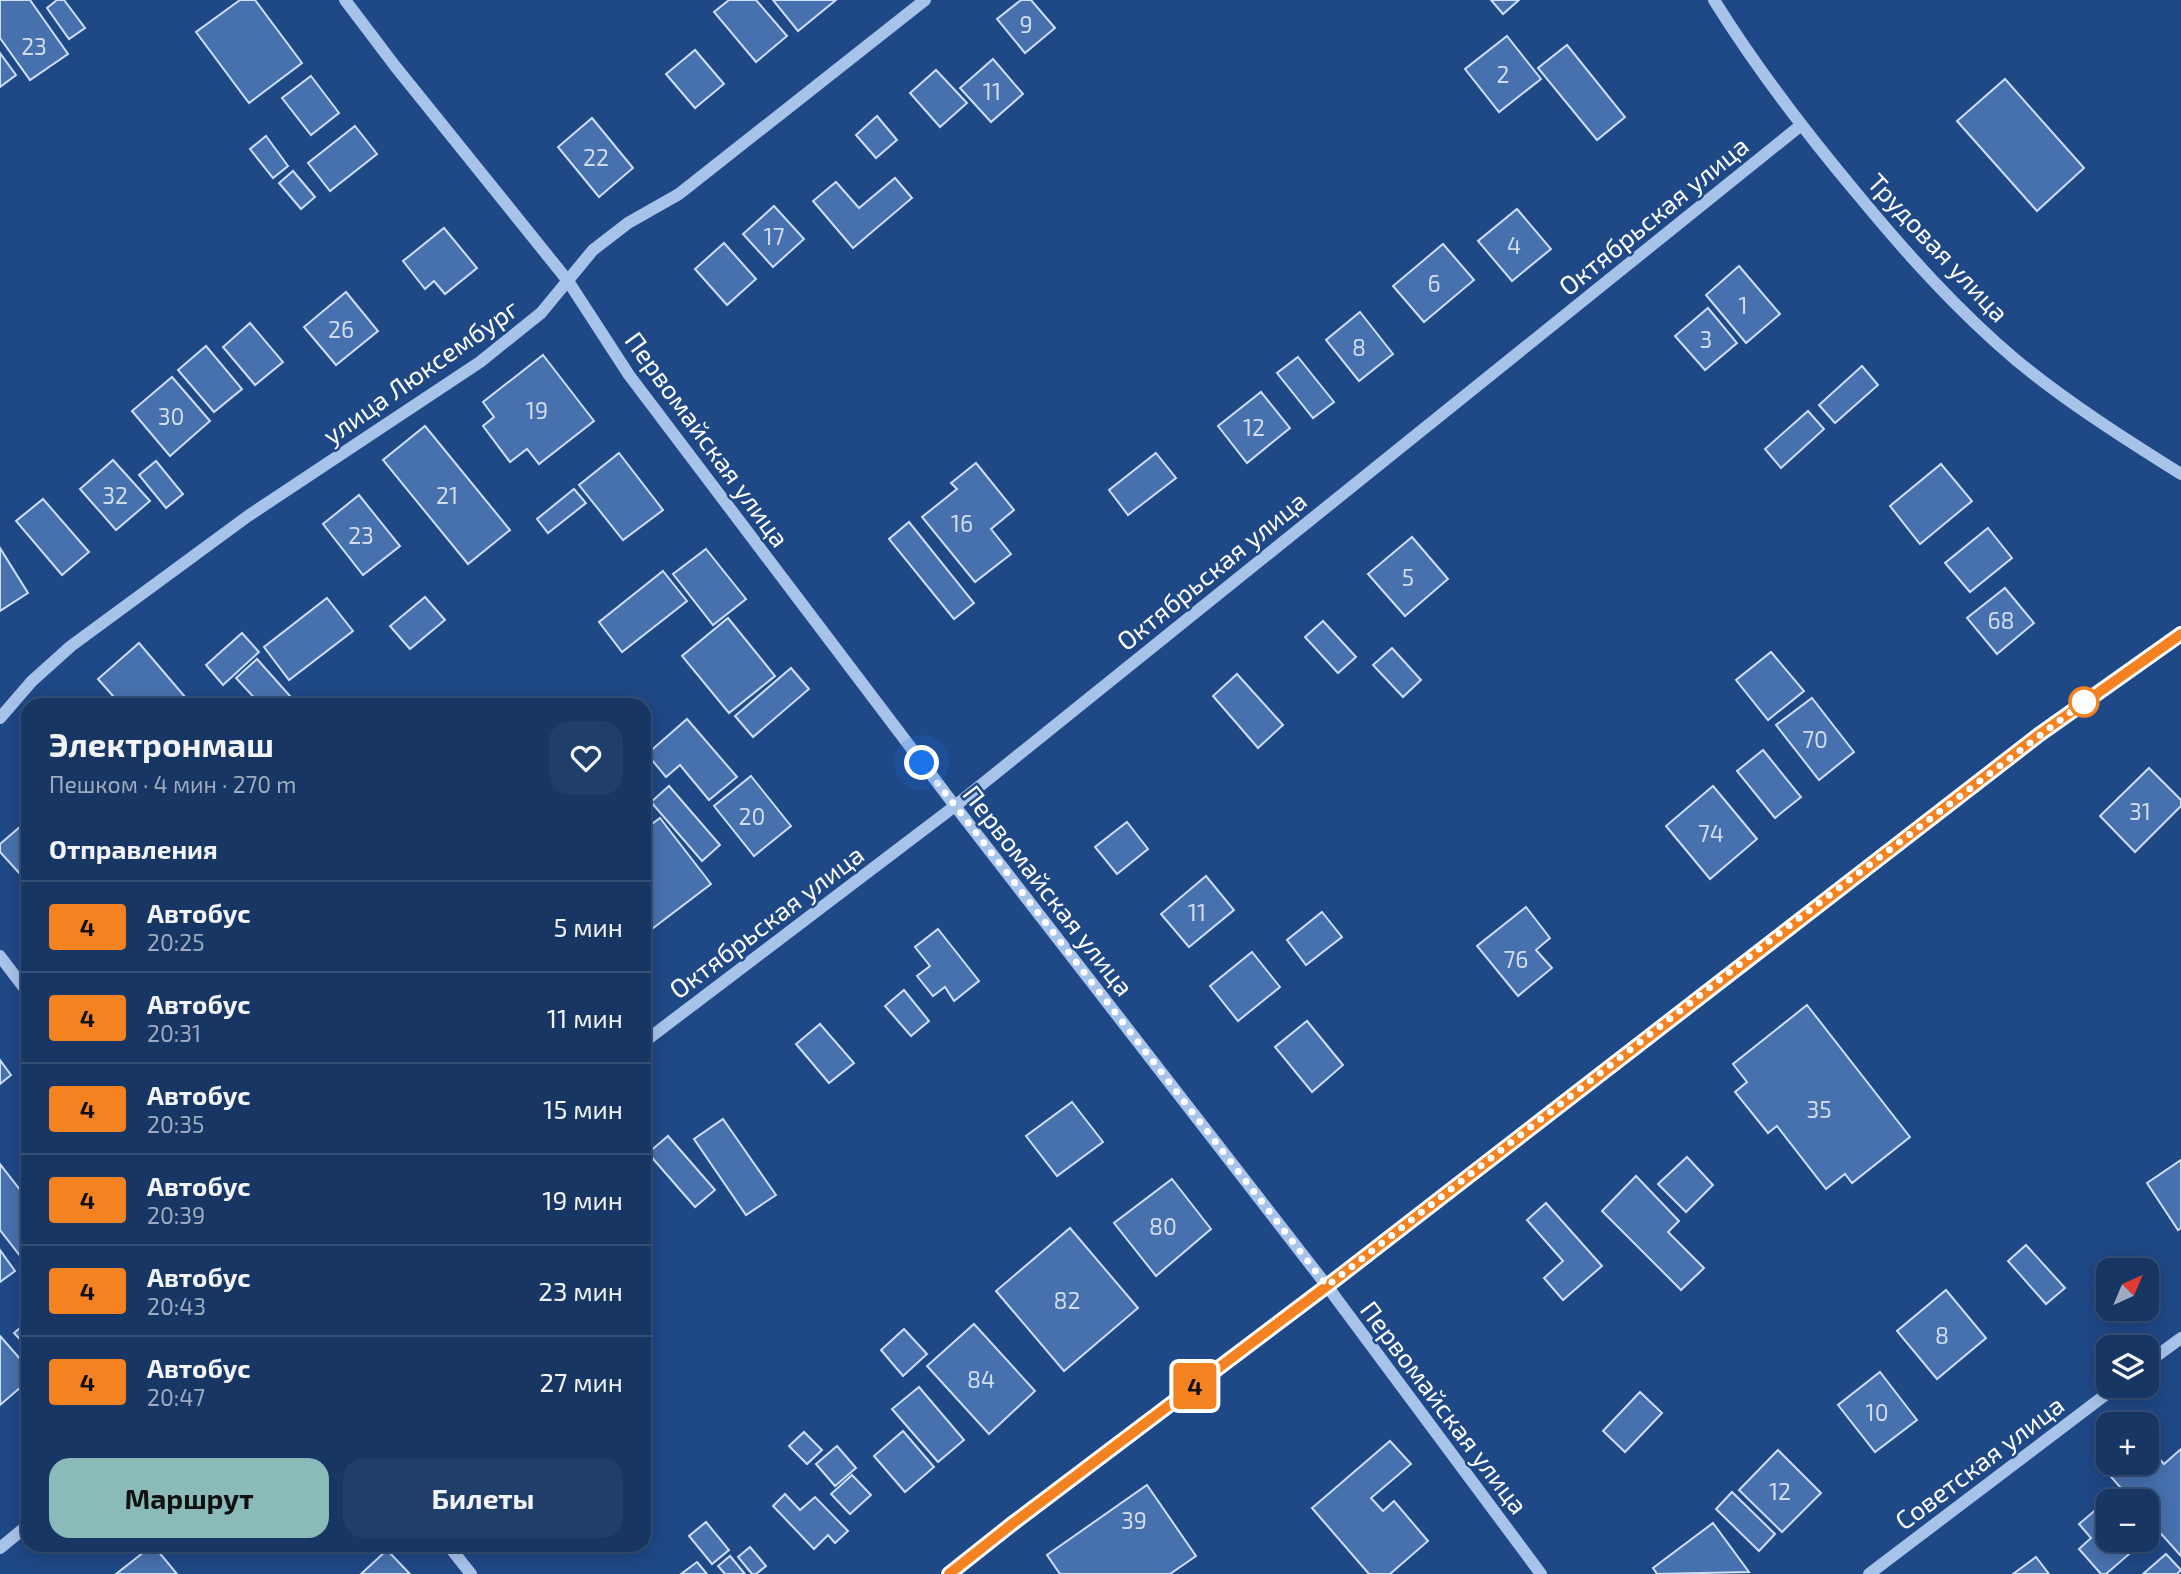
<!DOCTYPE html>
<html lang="ru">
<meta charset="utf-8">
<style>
body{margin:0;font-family:"Exo 2",sans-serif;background:#203e6a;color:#f1f3f6;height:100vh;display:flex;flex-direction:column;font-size:26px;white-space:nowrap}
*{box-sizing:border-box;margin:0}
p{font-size:23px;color:#9eabbf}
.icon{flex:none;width:38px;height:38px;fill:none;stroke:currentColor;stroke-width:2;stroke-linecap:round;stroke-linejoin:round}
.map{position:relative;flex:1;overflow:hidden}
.panel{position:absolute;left:21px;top:698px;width:630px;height:854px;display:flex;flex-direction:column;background:#173664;border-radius:21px;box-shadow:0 4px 18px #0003,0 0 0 2px #365078}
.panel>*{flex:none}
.badge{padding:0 14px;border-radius:5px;font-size:24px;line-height:46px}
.needle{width:46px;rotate:44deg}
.tools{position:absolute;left:2096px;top:1258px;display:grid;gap:14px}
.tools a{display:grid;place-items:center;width:63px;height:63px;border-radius:14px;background:#173664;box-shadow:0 4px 18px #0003,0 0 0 2px #365078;font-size:35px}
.you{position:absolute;width:35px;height:35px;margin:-18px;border:5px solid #fff;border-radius:50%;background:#1a73e8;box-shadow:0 0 0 10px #1a73e833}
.map>.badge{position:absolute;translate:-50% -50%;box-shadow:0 0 0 4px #fff}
h2{padding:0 28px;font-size:26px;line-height:63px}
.round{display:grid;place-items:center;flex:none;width:74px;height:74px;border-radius:21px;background:#203e6a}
.overview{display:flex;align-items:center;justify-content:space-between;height:119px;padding:0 28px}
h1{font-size:33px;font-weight:700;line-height:52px}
.primary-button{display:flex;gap:14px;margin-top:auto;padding:14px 28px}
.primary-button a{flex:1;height:80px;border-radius:21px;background:#8bbbb9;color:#111;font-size:28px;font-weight:700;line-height:80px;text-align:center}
.primary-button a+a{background:#203e6a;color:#f1f3f6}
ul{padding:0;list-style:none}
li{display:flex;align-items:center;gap:21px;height:91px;padding:0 28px;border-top:2px solid #365078}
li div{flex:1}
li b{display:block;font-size:26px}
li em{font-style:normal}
li .badge{min-width:77px;font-weight:700;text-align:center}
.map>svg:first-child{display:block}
.building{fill:#4771ae;stroke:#ccdef8;stroke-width:2}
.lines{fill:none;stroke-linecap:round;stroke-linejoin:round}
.minor{stroke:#a8c3ea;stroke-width:12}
.line-casing{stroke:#fff;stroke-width:16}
.line{stroke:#f58220;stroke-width:10}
.walk{stroke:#fff;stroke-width:7;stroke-dasharray:0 12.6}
.stop-dot{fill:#fff;stroke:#f58220;stroke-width:3.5}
.labels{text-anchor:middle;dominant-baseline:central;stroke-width:5;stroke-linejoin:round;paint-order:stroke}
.number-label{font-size:23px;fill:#d1dceb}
.street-label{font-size:26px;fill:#fff;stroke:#1f4886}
</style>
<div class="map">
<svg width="2181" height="1574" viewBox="0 0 2181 1574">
<rect width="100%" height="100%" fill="#1f4886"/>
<g class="building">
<polygon points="0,0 30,0 68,54 30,80 0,38"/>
<polygon points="57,0 64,0 85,28 69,39 47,8"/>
<polygon points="240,0 255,0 302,63 249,103 196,32"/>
<polygon points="729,0 756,0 787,36 756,62 714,12"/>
<polygon points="773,0 836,0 798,31"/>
<polygon points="1021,0 1031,0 1055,28 1025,53 997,19"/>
<polygon points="1491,0 1519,0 1503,14"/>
<polygon points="1507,36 1541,79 1499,112 1465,69"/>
<polygon points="1567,45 1625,117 1597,140 1538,68"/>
<polygon points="695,50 724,84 695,108 666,74"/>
<polygon points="0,53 16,75 0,87"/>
<polygon points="993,59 1023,94 991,122 960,88"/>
<polygon points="936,70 967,103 940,127 910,93"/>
<polygon points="311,76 339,113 311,135 282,98"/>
<polygon points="2005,79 2084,168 2037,211 1957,121"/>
<polygon points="877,116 897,140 876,158 856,135"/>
<polygon points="592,118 633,168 599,197 558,147"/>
<polygon points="355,126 377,154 330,191 308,163"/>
<polygon points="266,136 288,166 273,178 250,149"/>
<polygon points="293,171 315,197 301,209 279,183"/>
<polygon points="895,178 912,198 853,248 813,201 836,182 859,208"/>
<polygon points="774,206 804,239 773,267 743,234"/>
<polygon points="1517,209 1551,249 1512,281 1478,241"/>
<polygon points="444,228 477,268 445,294 434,281 425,289 403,261"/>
<polygon points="724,243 756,279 727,305 695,269"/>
<polygon points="1443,244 1474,280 1424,322 1393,286"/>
<polygon points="1739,266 1780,314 1746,343 1706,295"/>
<polygon points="346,292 378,331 336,365 304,327"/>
<polygon points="1708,308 1737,343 1705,370 1675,336"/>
<polygon points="1360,312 1393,354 1359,381 1326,340"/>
<polygon points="250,323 283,362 255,385 223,347"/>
<polygon points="206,346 242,389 214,412 178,370"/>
<polygon points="543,355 594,421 539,464 527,449 510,462 483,426 494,417 483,402"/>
<polygon points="1298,357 1334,402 1313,418 1277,373"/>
<polygon points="1862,366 1878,385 1835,423 1819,405"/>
<polygon points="172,377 210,421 170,456 132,411"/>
<polygon points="1261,392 1290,428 1247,463 1218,426"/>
<polygon points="1808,411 1824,429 1781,468 1765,449"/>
<polygon points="425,426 510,530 468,564 383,460"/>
<polygon points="619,453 663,510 623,540 579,485"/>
<polygon points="1156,453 1176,478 1128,515 1109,490"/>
<polygon points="113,460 150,501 116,530 80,489"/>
<polygon points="156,461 183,494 166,508 139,475"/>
<polygon points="976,463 1014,510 991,529 1011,554 975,582 922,517 957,489 951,483"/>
<polygon points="1941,464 1972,501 1920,544 1890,506"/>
<polygon points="574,489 586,503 548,533 537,519"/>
<polygon points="359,495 400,546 363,575 323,524"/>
<polygon points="43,499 89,552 62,575 16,521"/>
<polygon points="909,522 974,603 954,619 889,539"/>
<polygon points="1988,528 2012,558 1970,592 1945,563"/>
<polygon points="1412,537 1448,579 1405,616 1368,574"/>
<polygon points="0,548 28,593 0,611"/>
<polygon points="706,549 746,599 713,625 673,574"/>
<polygon points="663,571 687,601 622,652 599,622"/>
<polygon points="2005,588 2034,623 1997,654 1967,618"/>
<polygon points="425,597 445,620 410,649 390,626"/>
<polygon points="327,598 353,631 289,680 264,647"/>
<polygon points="728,618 775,676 729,713 682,656"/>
<polygon points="1323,621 1356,657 1338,673 1305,637"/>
<polygon points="242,633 259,652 223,685 206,665"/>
<polygon points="139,643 192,705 121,705 98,679"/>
<polygon points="1392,648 1421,680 1403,697 1373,665"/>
<polygon points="1771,652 1804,691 1768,720 1736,680"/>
<polygon points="257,659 298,705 261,705 236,678"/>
<polygon points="791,668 809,689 753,737 735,716"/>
<polygon points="1237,674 1283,725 1258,748 1213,696"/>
<polygon points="1812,698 1854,752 1819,780 1776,725"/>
<polygon points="687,719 737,777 709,800 680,765 666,777 647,754"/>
<polygon points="1763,750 1801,797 1775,818 1737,771"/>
<polygon points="2149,768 2181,800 2181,806 2135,852 2100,816"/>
<polygon points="751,776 791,826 754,856 714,806"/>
<polygon points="669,786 720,845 702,861 651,802"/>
<polygon points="1713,786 1757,839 1710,879 1666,826"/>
<polygon points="660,818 711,884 644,935 644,830"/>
<polygon points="28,820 28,870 22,876 0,852 0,844"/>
<polygon points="1127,822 1148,849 1117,874 1095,847"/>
<polygon points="1206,876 1234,910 1189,947 1161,914"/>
<polygon points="1526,907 1550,938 1536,950 1552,968 1518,996 1477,946"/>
<polygon points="1322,912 1342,937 1306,965 1287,940"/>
<polygon points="938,929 979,981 954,1001 945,987 933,996 917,976 930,966 915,947"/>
<polygon points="1252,952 1280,987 1238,1021 1210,986"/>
<polygon points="904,990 929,1021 911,1036 885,1006"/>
<polygon points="1807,1005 1910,1137 1852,1183 1845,1174 1826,1189 1777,1126 1768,1133 1735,1092 1747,1082 1733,1064"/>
<polygon points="1307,1021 1343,1065 1312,1092 1275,1047"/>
<polygon points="820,1024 854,1063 829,1083 796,1044"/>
<polygon points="0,1060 11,1075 0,1084"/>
<polygon points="1072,1102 1103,1142 1057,1176 1026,1136"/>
<polygon points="723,1119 776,1195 746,1215 694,1139"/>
<polygon points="668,1136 715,1190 695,1207 648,1153"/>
<polygon points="1687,1157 1713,1185 1686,1212 1658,1184"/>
<polygon points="2181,1160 2181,1228 2178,1230 2147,1183"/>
<polygon points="0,1164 28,1200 28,1266 0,1230"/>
<polygon points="1636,1176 1679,1221 1668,1232 1704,1268 1681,1290 1602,1211"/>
<polygon points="1172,1179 1211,1229 1156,1276 1114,1223"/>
<polygon points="1546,1203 1602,1266 1563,1300 1544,1278 1563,1261 1527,1220"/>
<polygon points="1070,1228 1138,1308 1064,1371 996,1291"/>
<polygon points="2026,1245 2065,1288 2046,1304 2008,1261"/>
<polygon points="0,1250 15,1271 0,1282"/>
<polygon points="1946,1290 1986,1338 1937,1379 1897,1331"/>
<polygon points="28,1321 28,1348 14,1333"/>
<polygon points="974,1324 1035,1391 989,1434 927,1366"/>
<polygon points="904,1329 927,1354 903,1376 881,1350"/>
<polygon points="0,1336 28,1368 28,1381 0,1405"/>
<polygon points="1880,1372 1917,1420 1875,1452 1838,1405"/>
<polygon points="919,1387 964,1440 938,1462 892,1409"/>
<polygon points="1640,1392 1662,1413 1625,1452 1603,1431"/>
<polygon points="903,1431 934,1467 905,1492 874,1456"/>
<polygon points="804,1432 822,1450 807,1464 789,1446"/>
<polygon points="1390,1441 1411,1464 1371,1498 1383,1511 1394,1501 1428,1541 1390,1574 1369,1574 1312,1508"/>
<polygon points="2147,1445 2164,1464 2181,1449 2181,1556 2147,1518 2147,1502 2133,1502 2106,1471 2115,1463 2147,1463"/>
<polygon points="837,1446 856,1468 835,1486 816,1464"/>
<polygon points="1778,1450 1821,1493 1782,1532 1739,1490"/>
<polygon points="852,1475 871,1495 850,1514 831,1494"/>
<polygon points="1147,1485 1196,1556 1170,1574 1060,1574 1047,1555"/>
<polygon points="1732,1492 1775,1534 1759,1551 1716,1509"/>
<polygon points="785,1494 800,1510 815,1497 848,1531 835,1543 828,1535 814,1549 773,1506"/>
<polygon points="2107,1500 2109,1540 2141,1540 2143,1542 2106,1574 2101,1574 2079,1549 2091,1538 2079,1524"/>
<polygon points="706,1522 729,1550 712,1564 689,1536"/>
<polygon points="1713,1523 1749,1572 1657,1574 1653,1568"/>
<polygon points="153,1545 177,1574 116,1574"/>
<polygon points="750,1547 766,1566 756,1574 752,1574 738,1557"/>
<polygon points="387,1550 410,1574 361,1574"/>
<polygon points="2166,1554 2181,1570 2177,1574 2143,1574"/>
<polygon points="730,1556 745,1574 725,1574 718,1566"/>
<polygon points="2036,1557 2049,1574 2013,1574"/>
<polygon points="697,1562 707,1574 681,1574"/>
</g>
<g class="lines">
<g class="minor">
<polyline points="345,0 395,66 568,281 629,375 955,806 1327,1286 1541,1574"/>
<path d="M1714,0C1757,69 1806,133 1859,196C1907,254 1957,310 2016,360C2067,402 2125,439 2181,474"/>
<polyline points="0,718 32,681 71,646 248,516 480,362 541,313 593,250 628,223 679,194 925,0"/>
<polyline points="0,956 28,993"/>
<polyline points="644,1042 955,806 1800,126"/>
<polyline points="2147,1363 2181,1338"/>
<polyline points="448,1545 471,1574"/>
<polyline points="0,1548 28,1525"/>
<polyline points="949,1574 991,1540 1327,1286 2040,734 2181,634"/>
<polyline points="1869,1574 2117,1386"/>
</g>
</g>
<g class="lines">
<defs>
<polyline id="line" points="949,1574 1012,1524 1327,1286 2040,734 2181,634"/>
</defs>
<use href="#line" class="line-casing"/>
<use href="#line" class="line"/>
<polyline class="walk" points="922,763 1327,1286 1777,935 2084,702"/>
</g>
<circle class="stop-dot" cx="2084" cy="702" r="14"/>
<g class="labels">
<g class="number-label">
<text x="1026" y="24">9</text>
<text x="34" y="46">23</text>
<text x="1503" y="74">2</text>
<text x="992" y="91">11</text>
<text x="596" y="157">22</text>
<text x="774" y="236">17</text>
<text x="1514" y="245">4</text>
<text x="1434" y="283">6</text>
<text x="1743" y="305">1</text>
<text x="341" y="329">26</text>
<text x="1706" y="339">3</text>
<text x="1359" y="347">8</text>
<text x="537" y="410">19</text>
<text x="171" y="416">30</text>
<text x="1254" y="427">12</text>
<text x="115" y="495">32</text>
<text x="447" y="495">21</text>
<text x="962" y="523">16</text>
<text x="361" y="535">23</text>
<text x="1408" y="577">5</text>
<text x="2001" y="620">68</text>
<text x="1815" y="739">70</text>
<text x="2140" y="811">31</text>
<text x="752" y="816">20</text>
<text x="1711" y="833">74</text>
<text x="1197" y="912">11</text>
<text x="1516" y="959">76</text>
<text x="1819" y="1109">35</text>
<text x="1163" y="1226">80</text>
<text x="1067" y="1300">82</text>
<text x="1942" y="1335">8</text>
<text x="981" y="1379">84</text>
<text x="1877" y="1412">10</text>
<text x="1780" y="1491">12</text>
<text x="1134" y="1520">39</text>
</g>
<g class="street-label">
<text transform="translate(1653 215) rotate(-39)">Октябрьская улица</text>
<text transform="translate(1939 247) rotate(47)">Трудовая улица</text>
<text transform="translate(420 371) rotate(-35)">улица Люксембург</text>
<text transform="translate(708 439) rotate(54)">Первомайская улица</text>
<text transform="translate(1211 570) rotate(-39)">Октябрьская улица</text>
<text transform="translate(1049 890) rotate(52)">Первомайская улица</text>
<text transform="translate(766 921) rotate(-37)">Октябрьская улица</text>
<text transform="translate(1445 1407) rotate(53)">Первомайская улица</text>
<text transform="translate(1979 1462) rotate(-37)">Советская улица</text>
</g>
</g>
</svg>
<div class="tools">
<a><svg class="needle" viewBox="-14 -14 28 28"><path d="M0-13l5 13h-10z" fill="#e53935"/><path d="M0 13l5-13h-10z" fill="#9eabbf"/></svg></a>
<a><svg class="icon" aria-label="layers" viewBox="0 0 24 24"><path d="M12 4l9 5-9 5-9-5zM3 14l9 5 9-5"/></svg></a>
<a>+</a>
<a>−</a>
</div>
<div class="you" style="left:922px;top:763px"></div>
<b class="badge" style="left:1195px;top:1386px;background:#f58220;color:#111">4</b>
<section class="panel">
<div class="overview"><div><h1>Электронмаш</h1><p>Пешком · 4 мин · 270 m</p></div><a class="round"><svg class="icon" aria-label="heart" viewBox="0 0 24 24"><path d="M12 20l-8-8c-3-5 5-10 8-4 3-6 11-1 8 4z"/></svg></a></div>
<h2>Отправления</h2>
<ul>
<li><span class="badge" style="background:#f58220;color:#111">4</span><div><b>Автобус</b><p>20:25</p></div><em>5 мин</em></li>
<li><span class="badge" style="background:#f58220;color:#111">4</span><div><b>Автобус</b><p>20:31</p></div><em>11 мин</em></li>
<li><span class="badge" style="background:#f58220;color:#111">4</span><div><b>Автобус</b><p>20:35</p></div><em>15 мин</em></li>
<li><span class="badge" style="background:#f58220;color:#111">4</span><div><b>Автобус</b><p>20:39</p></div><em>19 мин</em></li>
<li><span class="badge" style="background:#f58220;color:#111">4</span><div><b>Автобус</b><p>20:43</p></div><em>23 мин</em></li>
<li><span class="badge" style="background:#f58220;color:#111">4</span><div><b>Автобус</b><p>20:47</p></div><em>27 мин</em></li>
</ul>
<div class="primary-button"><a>Маршрут</a><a>Билеты</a></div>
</section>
</div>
